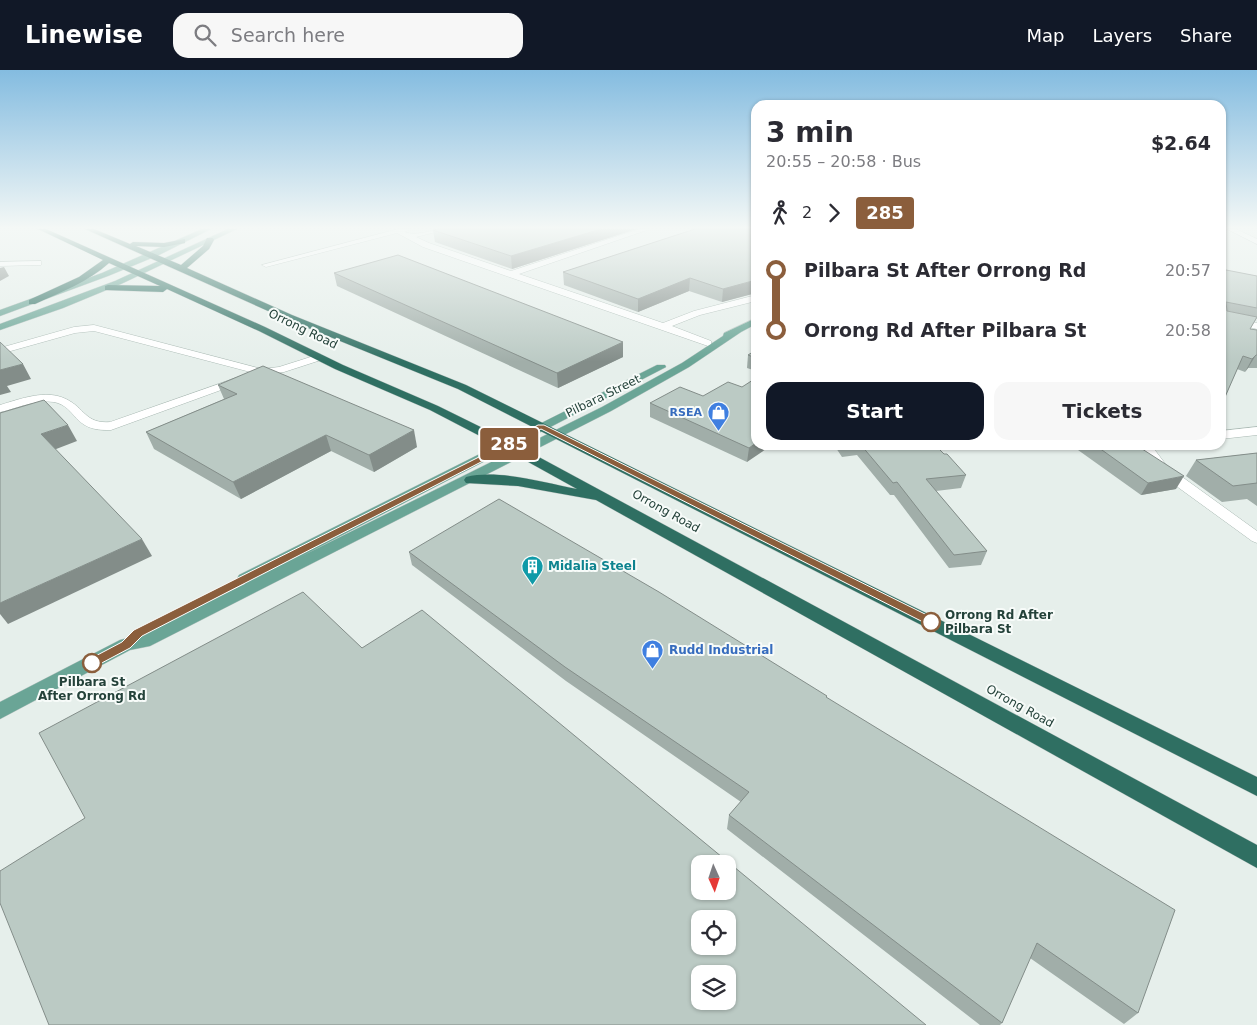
<!DOCTYPE html>
<meta charset="utf-8">
<style>
body{margin:0;font-family:"DejaVu Sans",sans-serif;background:#f7f7f7;color:#2b2b33;height:100vh;display:flex;flex-direction:column;font-size:19px;white-space:nowrap}
*{box-sizing:border-box;margin:0}
p{font-size:16px;color:#7c7c81}
.icon{flex:none;width:28px;height:28px;fill:none;stroke:currentColor;stroke-width:2;stroke-linecap:round;stroke-linejoin:round}
.map{position:relative;flex:1;overflow:hidden}
.sheet{position:absolute;left:751px;top:30px;width:475px;height:350px;display:flex;flex-direction:column;background:#fff;border-radius:15px;box-shadow:0 1px 4px #0004}
.sheet>*{flex:none}
.badge{padding:0 10px;border-radius:4px;font-size:18px;line-height:32px}
.needle{width:32px;rotate:177deg}
.buttons{position:absolute;left:691px;top:785px;display:grid;gap:10px}
.buttons a{display:grid;place-items:center;width:45px;height:45px;border-radius:10px;background:#fff;box-shadow:0 1px 4px #0004;font-size:25px}
.map>.badge{position:absolute;translate:-50% -50%;box-shadow:0 0 0 2px #fff}
.legs{display:flex;align-items:center;gap:8px;height:55px;padding:0 15px;font-size:16px}
.legs p{margin-inline-start:auto}
.headline{display:flex;align-items:center;justify-content:space-between;height:85px;padding:0 15px}
h1{font-size:28px;font-weight:700;line-height:38px}
.button{display:flex;gap:10px;margin-top:auto;padding:10px 15px}
.button a{flex:1;height:58px;border-radius:15px;background:#111827;color:#fff;font-size:20px;font-weight:700;line-height:58px;text-align:center}
.button a+a{background:#f7f7f7;color:#2b2b33}
ul{padding:0 15px;list-style:none}
li{display:flex;align-items:center;gap:18px;height:60px;font-size:19px}
li i{display:grid;place-items:center;width:8px;height:100%;margin:0 6px;background:currentColor}
li i::after{content:'';width:12px;height:12px;margin:-6px;border:4px solid;border-radius:50%;background:#fff}
li p{margin-inline-start:auto}
li:first-child i{background:linear-gradient(#0000 50%,currentColor 0)}
li:last-child i{background:linear-gradient(currentColor 50%,#0000 0)}
header{display:flex;align-items:center;gap:30px;box-sizing:border-box;height:70px;padding:0 25px;background:#111827;color:#fff}
header strong{font-size:24px}
nav{display:flex;gap:28px;margin-inline-start:auto;font-size:18px}
.search{width:350px;height:45px;background:#f7f7f7;display:flex;align-items:center;gap:12px;box-sizing:border-box;padding:0 18px;border-radius:15px;color:#7c7c81;font-size:19px}
.map>svg:first-child{display:block}
.lines{fill:none;stroke-linecap:round;stroke-linejoin:round}
.minor-casing{stroke:#a8b8b2;stroke-width:1}
.major-casing{stroke:#c2cac8;stroke-width:1}
.highway-casing{stroke:#c2cac8;stroke-width:1}
.minor{fill:#fff;fill-rule:evenodd}
.major{fill:#6aa596;fill-rule:evenodd}
.highway{fill:#2f6f62;fill-rule:evenodd}
.wall{fill:#a1aea9}
.shaded-wall{fill:#838d89}
.building{fill:#bbcac4;stroke:#838d89;fill-rule:evenodd}
.line-1{fill:#8b5e3c;stroke:#fff}
.stop-1-dot{fill:#fff;stroke:#8b5e3c;stroke-width:2.5}
.labels{text-anchor:middle;dominant-baseline:central;stroke-width:4;stroke-linejoin:round;paint-order:stroke}
.far-shop-label{font-size:11px;font-weight:bold;fill:#366cbe;stroke:#f7fbf9;text-anchor:end}
.street-label{font-size:12px;fill:#24423a;stroke:#f7fbf9}
.culture-label{font-size:12px;font-weight:bold;fill:#0d838f;stroke:#f7fbf9;text-anchor:start}
.stop-label{font-size:12px;font-weight:bold;fill:#24423a;stroke:#f7fbf9;text-anchor:start}
.shop-label{font-size:12px;font-weight:bold;fill:#366cbe;stroke:#f7fbf9;text-anchor:start}
</style>
<header>
<strong>Linewise</strong>
<div class="search"><svg class="icon" aria-label="search" viewBox="0 0 24 24"><circle cx="10" cy="10" r="6"/><path d="M15 15l6 6"/></svg>Search here</div>
<nav><a>Map</a><a>Layers</a><a>Share</a></nav>
</header>
<div class="map">
<svg width="1257" height="955" viewBox="0 0 1257 955">
<rect width="100%" height="100%" fill="#e6efeb"/>
<g class="lines">
<defs>
<g id="minor">
<path d="M398,159H409L405,162C416,167 433,159 445,159L444,160L416,167L429,173L511,201L639,159H648L647,160L519,204L663,253L694,241L756,225V231L700,245L672,256L711,271V275L708,276L423,177L397,163L266,197L262,195Z"/>
<polygon points="1227,159 1236,159 1257,169 1257,174"/>
<polygon points="41,191 41,195 38,195 0,196 0,192"/>
<polygon points="1221,245 1257,253 1257,259 1221,251"/>
<polygon points="94,255 262,299 279,297 320,284 325,287 324,289 284,302 262,305 94,261 75,263 0,284 0,278 74,257"/>
<path d="M239,307L244,310L243,312L111,360C72,362 78,337 54,332C36,329 17,338 0,342V335C20,329 46,319 66,329C85,338 85,354 110,352Z"/>
<polygon points="1257,357 1257,365 1221,369 1221,361"/>
<polygon points="1139,375 1151,375 1167,396 1257,461 1257,473 1252,471 1157,402"/>
</g>
<g id="major">
<polygon points="202,159 211,159 159,185 108,206 0,246 0,240 102,203"/>
<polygon points="228,159 237,159 121,214 63,238 0,260 0,254 115,211"/>
<polygon points="756,248 756,254 741,262 689,297 611,341 150,576 130,580 0,649 0,632 120,570 140,565 245,514 239,513 237,509 239,505 657,295 665,295 666,297 300,487 602,337 682,293 723,266 724,263"/>
</g>
<g id="highway">
<path d="M38,159H46L265,257L343,295L438,336L511,372L1257,775V798L596,430L518,416L466,413L464,410L466,407C499,399 544,413 577,419L503,378L430,340L335,299L259,261L167,219L163,222L105,220V216L108,215L160,216L109,193C88,212 61,222 35,234H29V230L79,207L103,190Z"/>
<polygon points="85,159 94,159 130,174 133,172 164,173 185,169 185,173 164,177 136,176 181,195 203,176 207,168 213,168 214,170 209,179 187,198 292,245 466,315 1257,707 1257,726 458,319 286,249"/>
</g>
</defs>
<use href="#minor" class="minor-casing"/>
<use href="#major" class="major-casing"/>
<use href="#highway" class="highway-casing"/>
<use href="#minor" class="minor"/>
<use href="#major" class="major"/>
<use href="#highway" class="highway"/>
</g>
<g class="wall">
<polygon points="636,159 512,199 435,172 433,160"/>
<polygon points="695,159 752,224 722,232 689,221 638,242 564,215 563,202"/>
<polygon points="1221,199 1257,206 1257,248 1250,259 1257,260 1257,298 1248,298 1245,302 1237,299 1225,327 1221,334"/>
<polygon points="334,203 623,272 623,287 558,318 337,216"/>
<polygon points="756,280 756,301 747,298 748,285"/>
<polygon points="218,315 417,377 374,402 331,381 241,429 154,379 146,362 224,329"/>
<polygon points="650,333 756,375 747,392 650,347"/>
<polygon points="834,375 935,375 966,405 961,418 936,421 987,481 981,495 949,498 894,425 890,425 857,385 842,387"/>
<polygon points="1071,375 1136,375 1176,419 1141,425"/>
<polygon points="1257,383 1257,436 1247,429 1222,432 1186,406 1196,390"/>
<polygon points="409,482 827,628 1138,943 1124,954 1030,888 1002,953 1000,955 980,955 727,759 729,745 741,732 566,611 412,495"/>
</g>
<g class="shaded-wall">
<polygon points="601,159 636,159 512,199 511,186"/>
<polygon points="4,197 9,206 0,211 0,198"/>
<polygon points="690,208 689,221 638,242 638,229"/>
<polygon points="756,210 756,222 752,224 722,232 723,219"/>
<polygon points="623,272 623,287 558,318 557,303"/>
<polygon points="1256,285 1248,298 1245,302 1252,289"/>
<polygon points="23,294 31,309 7,316 11,322 0,325 0,300"/>
<polygon points="68,355 77,371 51,381 41,364"/>
<polygon points="414,360 417,377 374,402 369,385"/>
<polygon points="326,365 331,381 241,429 233,412"/>
<polygon points="756,373 756,375 772,375 747,392 749,378"/>
<polygon points="1184,406 1176,419 1141,425 1148,413"/>
<polygon points="142,469 152,486 8,554 0,544 0,533"/>
</g>
<g class="building">
<polygon points="438,159 601,159 511,186 433,160"/>
<polygon points="695,159 756,159 756,210 723,219 690,208 638,229 563,202"/>
<polygon points="398,185 623,272 557,303 334,203"/>
<polygon points="1221,199 1257,206 1257,238 1226,232 1227,241 1257,247 1250,259 1257,260 1257,285 1256,285 1252,289 1243,286 1225,327 1221,326 1221,218 1225,213 1221,213"/>
<polygon points="0,272 23,294 0,300"/>
<polygon points="756,280 756,288 748,285"/>
<polygon points="263,296 414,360 369,385 326,365 233,412 146,362 237,324 218,315"/>
<polygon points="756,308 756,373 749,378 650,333 680,317 703,326 728,312 742,317"/>
<polygon points="44,330 68,355 41,364 142,469 0,533 0,343"/>
<polygon points="861,375 935,375 944,384 947,384 966,405 926,409 987,481 954,485 897,412 893,413"/>
<polygon points="1095,375 1136,375 1184,406 1148,413"/>
<polygon points="1257,383 1257,413 1233,416 1196,390"/>
<polygon points="499,429 659,522 827,626 826,627 1175,840 1138,943 1037,873 1002,953 729,745 749,722 565,597 409,482"/>
<path d="M303,522L362,578L422,540L926,955H49L0,833V801L85,748L39,663ZM700,794H728V821H700ZM700,849H728V876H700ZM700,904H728V931H700Z"/>
</g>
<linearGradient id="sky" x2="0" y2="1"><stop stop-color="#84bce0"/><stop offset="0.54" stop-color="#f4f8f6"/><stop offset="1" stop-color="#f4f8f6" stop-opacity="0"/></linearGradient>
<rect width="1257" height="292" fill="url(#sky)"/>
<polygon class="line-1" points="538,355 544,355 935,549 936,552 931,555 927,554 541,359 483,391 142,566 130,578 96,596 92,597 86,593 88,590 122,572 134,560 477,388"/>
<defs>
<symbol id="shop-pin" viewBox="-11 -11 22 30"><path d="M0 17L-7.5 6A9.5 9.5 0 1 1 7.5 6Z" fill="#3f7fe0" stroke="#f7fbf9"/><path d="M-5-2.5h2.3a2.7 3.5 0 0 1 5.4 0H5L5.5 6h-11ZM-1.5-2.5h3a1.5 2.3 0 0 0-3 0Z" fill="#fff"/></symbol>
<symbol id="building-pin" viewBox="-11 -11 22 30"><path d="M0 17L-7.5 6A9.5 9.5 0 1 1 7.5 6Z" fill="#0f9aa8" stroke="#f7fbf9"/><path d="M-4-6H4V6H1V3H-1V6H-4ZM-2.5-4.3h1.7v1.8h-1.7ZM.8-4.3h1.7v1.8H.8ZM-2.5-1h1.7V.8h-1.7ZM.8-1h1.7V.8H.8Z" fill="#fff"/></symbol>
</defs>
<g fill-rule="evenodd">
<use href="#shop-pin" x="706" y="330" width="25" height="34"/>
<use href="#building-pin" x="520" y="484" width="25" height="34"/>
<use href="#shop-pin" x="640" y="568" width="25" height="34"/>
</g>
<g class="stop-1-dot">
<circle cx="931" cy="552" r="9"/>
<circle cx="92" cy="593" r="9"/>
</g>
<g class="labels">
<g class="far-shop-label">
<text x="702" y="342">RSEA</text>
</g>
<g class="street-label">
<text transform="translate(303 259) rotate(26)">Orrong Road</text>
<text transform="translate(603 326) rotate(-26)">Pilbara Street</text>
<text transform="translate(666 441) rotate(29)">Orrong Road</text>
<text transform="translate(1020 636) rotate(29)">Orrong Road</text>
</g>
<g class="culture-label">
<text x="548" y="496">Midalia Steel</text>
</g>
<g class="stop-label">
<text x="945" y="545">Orrong Rd After<tspan x="945" dy="14">Pilbara St</tspan></text>
<text x="92" y="612" text-anchor="middle">Pilbara St<tspan x="92" dy="14">After Orrong Rd</tspan></text>
</g>
<g class="shop-label">
<text x="669" y="580">Rudd Industrial</text>
</g>
</g>
</svg>
<div class="buttons">
<a><svg class="needle" viewBox="-14 -14 28 28"><path d="M0-13l5 13h-10z" fill="#e53935"/><path d="M0 13l5-13h-10z" fill="#7c7c81"/></svg></a>
<a><svg class="icon" aria-label="locate" viewBox="0 0 24 24"><circle cx="12" cy="12" r="6"/><path d="M12 2v4M12 18v4M2 12h4M18 12h4"/></svg></a>
<a><svg class="icon" aria-label="layers" viewBox="0 0 24 24"><path d="M12 4l9 5-9 5-9-5zM3 14l9 5 9-5"/></svg></a>
</div>
<b class="badge" style="left:509px;top:374px;background:#8b5e3c;color:#fff">285</b>
<section class="sheet">
<div class="headline"><div><h1>3 min</h1><p>20:55 – 20:58 · Bus</p></div><b>$2.64</b></div>
<div class="legs"><svg class="icon" aria-label="walk" viewBox="0 0 24 24"><circle cx="13" cy="4" r="2"/><path d="M13 8l-2 6 4 7M11 14l-3 7M7 12l3-4h3l4 4"/></svg>2<svg class="icon" aria-label="forward" viewBox="0 0 24 24"><path d="M9 5l7 7-7 7"/></svg><b class="badge" style="background:#8b5e3c;color:#fff">285</b></div>
<ul>
<li><i style="color:#8b5e3c"></i><b>Pilbara St After Orrong Rd</b><p>20:57</p></li>
<li><i style="color:#8b5e3c"></i><b>Orrong Rd After Pilbara St</b><p>20:58</p></li>
</ul>
<div class="button"><a>Start</a><a>Tickets</a></div>
</section>
</div>
